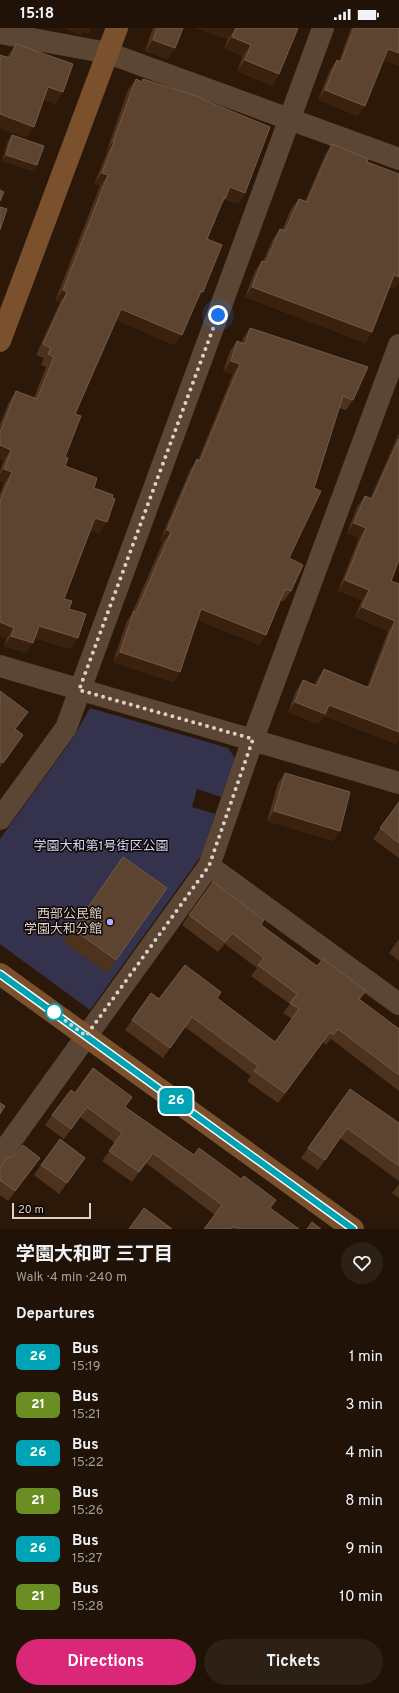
<!DOCTYPE html>
<meta charset="utf-8">
<style>
body{margin:0;font-family:Overpass,"Noto Sans JP",sans-serif;background:#2d2014;color:#f1f3f6;height:100vh;display:flex;flex-direction:column;font-size:15px;white-space:nowrap}
*{box-sizing:border-box;margin:0}
p{font-size:13px;color:#a29e9b}
.icon{flex:none;width:22px;height:22px;fill:none;stroke:currentColor;stroke-width:2;stroke-linecap:round;stroke-linejoin:round}
.map{position:relative;height:1201px;overflow:hidden}
.panel{display:flex;flex-direction:column;background:#201206;flex:1}
.panel>*{flex:none}
.badge{padding:0 8px;border-radius:6px;font-size:14px;line-height:26px}
.scale{position:absolute;left:12px;bottom:10px;width:79px;box-sizing:border-box;padding-left:4px;border:2px solid #ded0c7;border-top:0;font-size:11px;line-height:14px;white-space:nowrap;color:#ded0c7;-webkit-text-stroke:3px #0d0602;paint-order:stroke}
.you{position:absolute;width:20px;height:20px;margin:-10px;border:3px solid #fff;border-radius:50%;background:#1a73e8;box-shadow:0 0 0 6px #1a73e833}
.map>.badge{position:absolute;translate:-50% -50%;box-shadow:0 0 0 2px #fff}
h2{padding:0 16px;font-size:15px;line-height:36px}
.round{display:grid;place-items:center;flex:none;width:42px;height:42px;border-radius:21px;background:#2d2014}
.head{display:flex;align-items:center;justify-content:space-between;height:68px;padding:0 16px}
h1{font-size:19px;font-weight:700;line-height:30px}
.button{display:flex;gap:8px;margin-top:auto;padding:8px 16px}
.button a{flex:1;height:46px;border-radius:24px;background:#db2777;color:#fff;font-size:16px;font-weight:700;line-height:46px;text-align:center}
.button a+a{background:#2d2014;color:#f1f3f6}
ul{padding:0;list-style:none}
li{display:flex;align-items:center;gap:12px;height:48px;padding:0 16px}
li div{flex:1}
li b{display:block;font-size:15px}
li em{font-style:normal}
li .badge{min-width:44px;font-weight:700;text-align:center}
.status{display:flex;justify-content:space-between;align-items:center;height:28px;padding:0 20px;background:#201206;direction:ltr}
.status svg{height:11px;fill:currentColor}
.map>svg:first-child{display:block}
.green{fill:#34324d}
.lines{fill:none;stroke-linecap:round;stroke-linejoin:round}
.street{stroke:#5b4534;stroke-width:22}
.secondary{stroke:#7a512c;stroke-width:22}
.wall{fill:#4d331e}
.shaded-wall{fill:#39210d}
.building{fill:#5d4430;stroke:#715a48}
.line-casing{stroke:#fff;stroke-width:9}
.line{stroke:#00a3b4;stroke-width:6}
.walk{stroke:#ded0c7;stroke-width:4;stroke-dasharray:0 7.2}
.poi-dot{fill:#b3adf9;stroke:#0d0602;stroke-width:1.5}
.stop-dot{fill:#fff;stroke:#00a3b4;stroke-width:2}
.labels{text-anchor:middle;dominant-baseline:central;stroke-width:3;stroke-linejoin:round;paint-order:stroke}
.park-label{font-size:13px;fill:#d6d5f9;stroke:#0d0602}
.poi-label{font-size:13px;fill:#ded0c7;stroke:#0d0602;text-anchor:end}
</style>
<div class="status"><b>15:18</b><svg viewBox="0 0 49 12"><path d="M0 12V9h3v3zM5 12V6h3v6zM10 12V3h3v9zM15 12V0h3v12zM26 1h20v11H26zM47 4h2v5h-2z"/></svg></div>
<div class="map">
<svg width="399" height="1201" viewBox="0 0 399 1201">
<rect width="100%" height="100%" fill="#2b1808"/>
<polygon class="green" points="90,680 228,720 235,730 221,769 197,761 192,779 215,786 201,828 90,982 0,916 0,811 73,710"/>
<g class="lines">
<g class="street">
<polyline points="0,5 108,25 399,131"/>
<polyline points="0,638 399,755"/>
<polyline points="0,791 66,700 323,0"/>
<polyline points="209,838 399,976"/>
<polyline points="0,1128 209,838 253,711 399,317"/>
</g>
<g class="secondary">
<polyline points="0,313 117,0"/>
<polyline points="0,946 353,1201"/>
</g>
</g>
<g class="wall">
<polygon points="153,0 183,0 175,20 167,31 145,23"/>
<polygon points="195,0 298,0 279,46 272,58 237,43 243,28 224,20 228,11"/>
<polygon points="351,0 399,0 383,33 358,88 318,72 330,42 337,32 339,33"/>
<polygon points="16,16 63,64 55,76 44,72 26,110 7,29"/>
<polygon points="136,51 141,54 143,51 202,71 245,165 238,176 225,171 221,177 207,211 203,264 196,274 174,317 116,292 75,386 65,429 65,438 94,460 99,505 90,502 64,571 69,581 71,621 35,610 26,625 4,618 7,610 0,608 0,466 4,455 0,453 0,443 4,432 0,431 0,396 9,374 16,363 34,370 46,339 41,337 44,330 36,327 60,274 55,273 100,158 94,156 107,125 106,125 128,62"/>
<polygon points="12,107 37,137 34,143 2,133 8,113"/>
<polygon points="332,116 367,134 395,261 390,259 372,304 365,315 245,269 255,243 262,233 263,233 273,211 280,201 282,202 291,181 299,171 305,173 325,127"/>
<polygon points="250,300 353,372 346,382 339,380 289,530 291,563 283,574 281,572 266,607 259,617 197,592 180,644 173,654 113,634 127,593 132,585 163,514 160,512 190,442 197,431 198,432 233,346 223,343 230,323 237,313 242,315 243,310"/>
<polygon points="399,405 399,532 391,553 399,556 396,716 324,688 318,696 288,684 296,663 303,652 314,657 317,651 324,641 367,659 388,603 355,589 362,572 338,563 359,510 347,505 357,479 365,468 370,471"/>
<polygon points="0,663 15,701 23,707 0,739"/>
<polygon points="285,745 340,803 333,813 267,793 278,755"/>
<polygon points="399,774 399,830 373,811"/>
<polygon points="123,829 167,860 107,945 63,914"/>
<polygon points="213,854 261,897 399,1001 399,1063 331,1011 326,1017 323,1014 278,1075 247,1053 251,1048 185,999 163,1030 125,1002 151,965 159,971 217,970 275,1014 292,991 283,985 290,976 251,948 257,940 225,916 218,924 182,897"/>
<polygon points="399,911 399,933 389,925"/>
<polygon points="350,1061 399,1095 399,1153 340,1110 318,1142 301,1130"/>
<polygon points="75,1065 132,1069 125,1079 270,1180 299,1201 204,1201 215,1187 146,1135 132,1154 102,1133 115,1115 80,1089 64,1111 45,1097 52,1087"/>
<polygon points="40,1130 8,1173 0,1167 0,1140"/>
<polygon points="85,1130 59,1166 34,1147 41,1137"/>
<polygon points="399,1156 399,1170 392,1165"/>
</g>
<g class="shaded-wall">
<polygon points="64,0 92,0 88,6 83,4 81,7"/>
<polygon points="195,0 236,0 228,11"/>
<polygon points="232,9 251,17 243,28 224,20"/>
<polygon points="153,12 175,20 167,31 145,23"/>
<polygon points="388,21 399,25 399,38 381,32"/>
<polygon points="245,32 279,46 272,58 237,43"/>
<polygon points="48,59 63,64 55,76 40,71"/>
<polygon points="325,62 365,78 358,88 318,72"/>
<polygon points="0,86 34,99 26,110 0,101"/>
<polygon points="113,114 114,114 107,125 106,125"/>
<polygon points="6,127 37,137 34,143 2,133"/>
<polygon points="102,145 108,147 100,158 94,156"/>
<polygon points="230,159 245,165 238,176 222,169"/>
<polygon points="394,247 399,249 399,255 395,261 387,258"/>
<polygon points="252,259 372,304 365,315 245,269"/>
<polygon points="63,262 67,264 60,274 55,273"/>
<polygon points="201,263 203,264 195,275"/>
<polygon points="121,281 182,307 174,317 113,291"/>
<polygon points="231,333 240,336 233,346 223,343"/>
<polygon points="0,417 11,422 4,432 0,431"/>
<polygon points="4,441 12,444 4,455 0,453 0,446"/>
<polygon points="95,490 107,494 99,505 88,501"/>
<polygon points="354,495 366,500 359,510 347,505"/>
<polygon points="167,502 171,504 163,514 160,512"/>
<polygon points="345,552 369,562 362,572 338,563"/>
<polygon points="362,579 395,593 388,603 355,589"/>
<polygon points="201,581 266,607 259,617 194,591"/>
<polygon points="0,594 14,600 7,610 0,608"/>
<polygon points="39,598 78,610 71,621 31,608"/>
<polygon points="11,608 33,615 26,625 4,618"/>
<polygon points="120,624 180,644 173,654 113,634"/>
<polygon points="295,674 329,677 399,704 399,712 396,716 324,688 318,696 288,684"/>
<polygon points="274,783 340,803 333,813 267,793"/>
</g>
<g class="building">
<polygon points="157,0 183,0 175,20 153,12"/>
<polygon points="236,0 298,0 279,46 245,32 251,17 232,9"/>
<polygon points="354,0 399,0 399,25 388,21 365,78 325,62 337,32 341,34"/>
<polygon points="16,16 73,36 63,64 48,59 34,99 0,86 0,27 10,30"/>
<polygon points="136,51 142,54 143,51 202,70 202,71 270,99 245,165 230,159 225,171 224,170 207,211 222,217 203,264 201,263 182,307 121,281 75,386 81,388 65,429 68,430 65,438 97,450 94,460 113,467 112,470 115,471 107,494 95,490 64,571 72,573 69,581 86,586 78,610 39,598 33,615 11,608 14,600 0,594 0,473 12,444 4,441 11,422 0,417 0,405 16,363 37,371 54,329 48,326 51,320 43,316 67,264 63,262 108,147 102,145 114,114 113,114"/>
<polygon points="12,107 44,118 37,137 6,127"/>
<polygon points="332,116 368,131 367,134 399,146 399,249 394,247 372,304 252,259 262,233 266,234 280,201 285,203 299,171 307,174"/>
<polygon points="0,162 4,164 0,173"/>
<polygon points="0,179 7,181 0,202"/>
<polygon points="250,300 368,339 353,372 343,368 314,460 321,463 289,530 303,537 291,563 285,561 266,607 201,581 180,644 120,624 134,583 136,584 171,504 167,502 197,431 200,433 240,336 231,333 237,313 245,316"/>
<polygon points="399,411 399,532 391,553 399,556 399,704 329,677 325,686 295,674 303,652 317,658 324,641 369,660 395,593 362,579 369,562 345,552 366,500 354,495 365,468 372,471"/>
<polygon points="0,663 28,684 15,701 23,707 3,735 0,733"/>
<polygon points="285,745 350,764 340,803 274,783"/>
<polygon points="399,774 399,815 380,800"/>
<polygon points="123,829 167,860 116,932 73,901"/>
<polygon points="213,854 264,892 261,897 317,938 323,931 366,963 359,971 399,1001 399,1047 338,1001 333,1007 330,1004 285,1065 254,1043 258,1038 192,989 170,1020 132,992 151,965 159,971 185,937 221,964 217,970 275,1014 299,981 290,975 297,966 258,937 264,930 232,905 225,914 189,887"/>
<polygon points="93,1040 132,1069 125,1079 194,1127 199,1120 241,1151 244,1148 276,1172 270,1180 299,1201 238,1201 233,1198 231,1201 204,1201 222,1177 153,1125 139,1144 109,1123 122,1105 87,1079 71,1101 52,1087 71,1062 75,1065"/>
<polygon points="350,1061 399,1095 399,1138 347,1100 325,1132 308,1120"/>
<polygon points="0,1075 5,1078 0,1086"/>
<polygon points="60,1111 85,1130 67,1155 41,1137"/>
<polygon points="23,1117 40,1130 15,1163 0,1152 0,1140 7,1130 13,1129"/>
<polygon points="144,1180 172,1201 129,1201"/>
<polygon points="312,1194 321,1201 307,1201"/>
</g>
<g class="lines">
<defs>
<polyline id="line" points="0,946 353,1201"/>
</defs>
<use href="#line" class="line-casing"/>
<use href="#line" class="line"/>
<polyline class="walk" points="54,984 86,1008 209,838 253,711 79,662 218,287"/>
</g>
<circle class="poi-dot" cx="110" cy="894" r="4"/>
<circle class="stop-dot" cx="54" cy="984" r="8"/>
<g class="labels">
<g class="park-label">
<text x="101" y="819">学園大和第1号街区公園</text>
</g>
<g class="poi-label">
<text x="102" y="887">西部公民館<tspan x="102" dy="15">学園大和分館</tspan></text>
</g>
</g>
</svg>
<div class="scale">20 m</div>
<div class="you" style="left:218px;top:287px"></div>
<b class="badge" style="left:176px;top:1073px;background:#00a3b4;color:#fff">26</b>
</div>
<section class="panel">
<div class="head"><div><h1>学園大和町 三丁目</h1><p>Walk · 4 min · 240 m</p></div><a class="round"><svg class="icon" aria-label="heart" viewBox="0 0 24 24"><path d="M12 20l-8-8c-3-5 5-10 8-4 3-6 11-1 8 4z"/></svg></a></div>
<h2>Departures</h2>
<ul>
<li><span class="badge" style="background:#00a3b4;color:#fff">26</span><div><b>Bus</b><p>15:19</p></div><em>1 min</em></li>
<li><span class="badge" style="background:#6b8e23;color:#fff">21</span><div><b>Bus</b><p>15:21</p></div><em>3 min</em></li>
<li><span class="badge" style="background:#00a3b4;color:#fff">26</span><div><b>Bus</b><p>15:22</p></div><em>4 min</em></li>
<li><span class="badge" style="background:#6b8e23;color:#fff">21</span><div><b>Bus</b><p>15:26</p></div><em>8 min</em></li>
<li><span class="badge" style="background:#00a3b4;color:#fff">26</span><div><b>Bus</b><p>15:27</p></div><em>9 min</em></li>
<li><span class="badge" style="background:#6b8e23;color:#fff">21</span><div><b>Bus</b><p>15:28</p></div><em>10 min</em></li>
</ul>
<div class="button"><a>Directions</a><a>Tickets</a></div>
</section>
